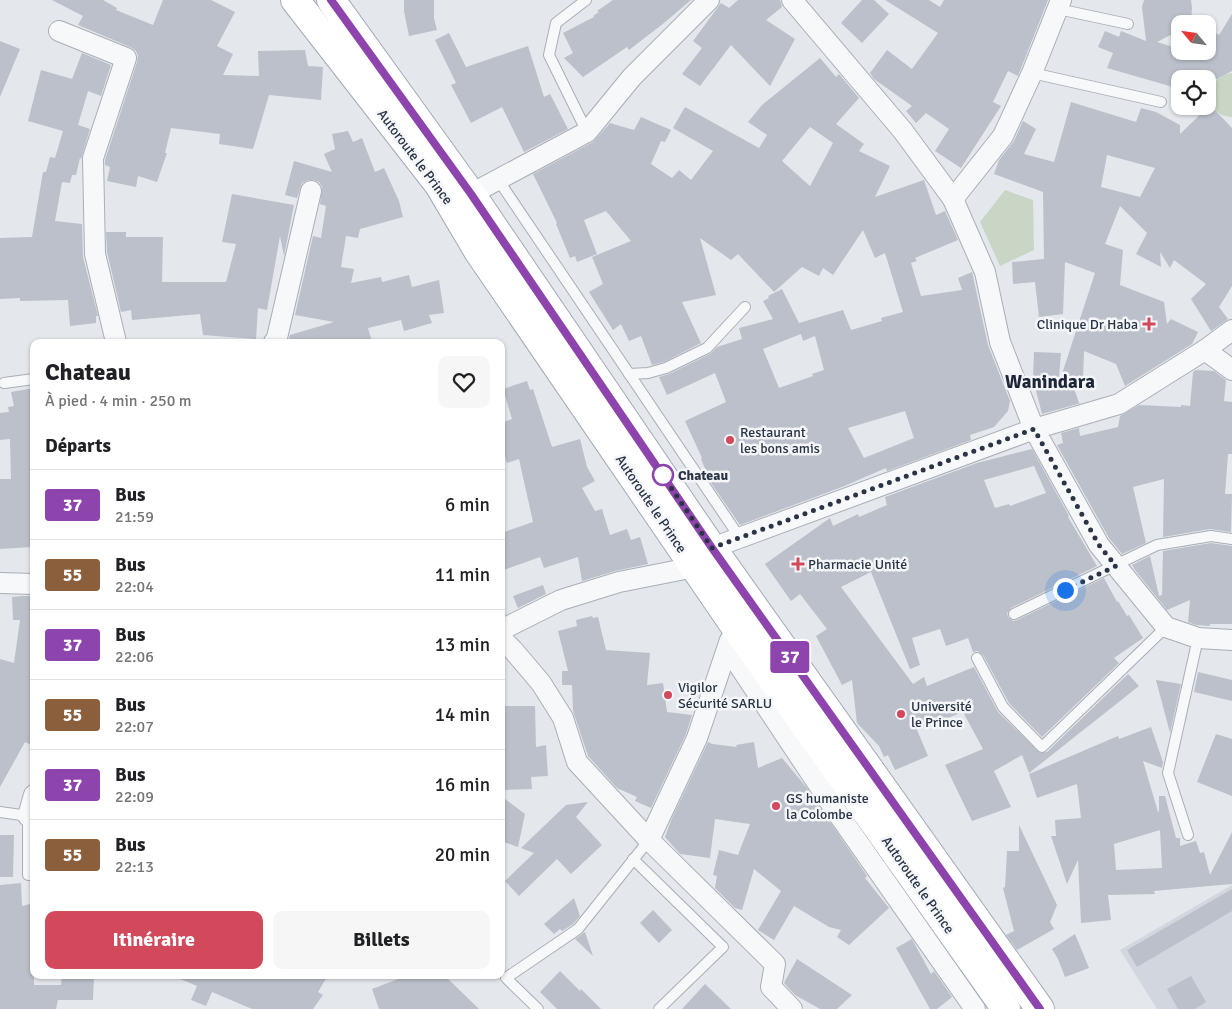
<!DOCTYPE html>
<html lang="fr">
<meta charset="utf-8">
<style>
body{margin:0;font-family:Signika,sans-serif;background:#f6f6f6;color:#202124;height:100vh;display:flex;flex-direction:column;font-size:19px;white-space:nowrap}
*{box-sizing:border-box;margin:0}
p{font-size:16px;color:#757577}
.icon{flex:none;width:28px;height:28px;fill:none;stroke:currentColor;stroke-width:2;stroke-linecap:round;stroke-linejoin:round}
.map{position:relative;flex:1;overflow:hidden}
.sheet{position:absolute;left:30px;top:339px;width:475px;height:640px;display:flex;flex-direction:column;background:#fff;border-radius:10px;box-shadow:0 1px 4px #0004}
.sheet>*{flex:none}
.badge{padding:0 10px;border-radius:4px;font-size:18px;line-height:32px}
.needle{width:32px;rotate:299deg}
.buttons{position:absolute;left:1171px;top:15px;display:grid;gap:10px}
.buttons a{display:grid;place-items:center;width:45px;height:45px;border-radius:10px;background:#fff;box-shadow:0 1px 4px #0004;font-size:25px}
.you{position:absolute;width:25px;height:25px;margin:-12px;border:4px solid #fff;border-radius:50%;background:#1a73e8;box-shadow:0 0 0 8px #1a73e833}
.map>.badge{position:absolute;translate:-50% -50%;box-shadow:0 0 0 2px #fff}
h2{padding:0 15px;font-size:19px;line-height:45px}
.round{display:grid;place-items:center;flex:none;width:52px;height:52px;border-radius:10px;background:#f6f6f6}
.headline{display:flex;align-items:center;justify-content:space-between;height:85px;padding:0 15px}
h1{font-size:24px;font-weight:800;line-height:38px}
.primary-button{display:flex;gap:10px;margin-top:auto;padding:10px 15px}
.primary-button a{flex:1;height:58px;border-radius:10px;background:#d1495b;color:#fff;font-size:20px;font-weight:800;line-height:58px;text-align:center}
.primary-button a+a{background:#f6f6f6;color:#202124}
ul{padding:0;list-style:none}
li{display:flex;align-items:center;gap:15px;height:70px;padding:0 15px;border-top:1px solid #e0e0e0}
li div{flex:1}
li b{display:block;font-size:19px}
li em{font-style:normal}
li .badge{min-width:55px;font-weight:700;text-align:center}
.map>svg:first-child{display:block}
.built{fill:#d2d6de}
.green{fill:#c9d6c5}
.building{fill:#bbc0ca;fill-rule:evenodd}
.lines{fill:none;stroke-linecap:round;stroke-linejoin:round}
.service-casing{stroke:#a9aeb7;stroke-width:12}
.minor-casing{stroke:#a9aeb7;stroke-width:22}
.primary-casing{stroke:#a3abb8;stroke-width:30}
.service{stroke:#f7f8fa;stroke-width:10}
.minor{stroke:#f7f8fa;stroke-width:20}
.primary{stroke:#fff;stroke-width:28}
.line-casing{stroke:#fff;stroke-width:11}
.line{stroke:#8e44ad;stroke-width:8}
.walk{stroke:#2b3445;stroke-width:5;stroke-dasharray:0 9}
.poi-dot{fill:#d1495b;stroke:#f4f6f9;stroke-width:2}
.stop-dot{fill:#fff;stroke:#8e44ad;stroke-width:2.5}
.labels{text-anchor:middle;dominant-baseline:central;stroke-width:5;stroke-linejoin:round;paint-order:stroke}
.street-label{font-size:14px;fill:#2b3445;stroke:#f4f6f9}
.poi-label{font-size:14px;fill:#2b3445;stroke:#f4f6f9;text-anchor:start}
.stop-label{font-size:14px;font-weight:bold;fill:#2b3445;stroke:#f4f6f9;text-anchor:start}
.district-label{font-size:19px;font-weight:bold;fill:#1d2536;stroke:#f4f6f9}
</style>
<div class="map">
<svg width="1232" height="1009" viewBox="0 0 1232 1009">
<rect width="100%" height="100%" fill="#e4e7ec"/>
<polygon class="built" points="1232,885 1232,1009 1157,1009 1120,950"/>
<g class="green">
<path d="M1232,73V117C1222,117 1216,112 1210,105C1209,88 1214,76 1232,73Z"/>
<polygon points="1005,190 1033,200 1034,250 1000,266 980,222"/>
</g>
<g class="building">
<polygon points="52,0 103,0 117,8 116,10 153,25 163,0 211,0 235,12 217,46 233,54 223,75 259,76 258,51 305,50 308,66 323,67 321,100 269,95 253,149 219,144 220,134 171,128 165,153 167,153 157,182 138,176 136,187 107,181 110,167 105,165 105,160 137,62 138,55 135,50 130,47 78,25 83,16"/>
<polygon points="404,0 434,0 434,18 437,30 409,36 404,11"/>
<polygon points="613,0 691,0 664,23 629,50 627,47 583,77 564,58 573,53 563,33 594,17 593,16 599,12 597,11"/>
<polygon points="738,0 780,0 782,7 766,20 795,39 770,86 731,45 700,86 682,74 702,48 693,41 721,3 729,8"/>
<polygon points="862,0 874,0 889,14 862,43 841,23"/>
<polygon points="885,0 929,0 940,7 944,0 1048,0 1018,76 1008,71 993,102 1001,106 961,168 935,151 949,129 926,113 916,123 906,111 912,106 874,79 870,73 887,50 912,69 938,33"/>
<polygon points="1144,0 1191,0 1192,8 1191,20 1187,24 1180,24 1180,30 1157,42 1180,49 1180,51 1189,51 1208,57 1208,29 1219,35 1232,14 1232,71 1217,79 1180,79 1180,89 1107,68 1113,53 1098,47 1105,31 1119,37 1121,31 1146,41 1142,7"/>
<polygon points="449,33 466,67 528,46 544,97 550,94 568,129 524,152 502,107 471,123 451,85 456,83 435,40"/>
<polygon points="0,41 20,49 0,97"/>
<polygon points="82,53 111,65 101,96 88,91 78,125 90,129 81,159 80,158 76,175 72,175 70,183 62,182 55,221 82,224 83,257 98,316 96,316 96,323 70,326 68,300 20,301 20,298 0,299 0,238 32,237 43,172 46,172 50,157 55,158 63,131 28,121 41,70 72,79"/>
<path d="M820,58L836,77L839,74L859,98L836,124L864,144L859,151L890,166L875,197L924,180L936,215L945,211L958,240L915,258L917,261L911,263L921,296L962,290L958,278L972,272L988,345L1010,401L1008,411L994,427L970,435L971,440L887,471L886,468L842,487L740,525L711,483L701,459L702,458L685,421L726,402L715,373L667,395L659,377L669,374L710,354L717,347L742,339L739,328L773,319L763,301L769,298L768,296L782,289L799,323L843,310L851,330L882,321L881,318L903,312L885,253L875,258L863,230L833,275L823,268L819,276L802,267L774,292L738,254L731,260L700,238L716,295L682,302L701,343L664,362L652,365L641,336L629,341L621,324L613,330L589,292L603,284L592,257L631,241L606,211L584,220L597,254L577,262L575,256L570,258L556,224L557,223L533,174L593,142L610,123L634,130L641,117L671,130L665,142L661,141L651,164L672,178L679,170L691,180L713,151L673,128L685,107L759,148L767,135L748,122L762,105ZM810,127L833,143L810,186L782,161ZM801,334L803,341L815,336L824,370L812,374L813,376L779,388L763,349ZM905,411L914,438L864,458L848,428Z"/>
<path d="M1071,102L1136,122L1141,108L1156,112L1180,125V134L1210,105L1232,128V286L1219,307L1228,319L1211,331L1191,299L1206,284L1174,260L1170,268L1160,252L1161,267L1136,254L1147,233L1120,206L1105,244L1123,250L1120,285L1164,302L1167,324L1171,319L1198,332L1192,344L1125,386L1116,364L1084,351L1083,379H1071L1079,403H1081L1042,414L1033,379L1034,352L1061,353L1059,376L1061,377L1095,273L1065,262L1063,314L1039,317L1035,282L1013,284L1012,262L1044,259L1043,192L994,174L999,160L1014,141L1023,121L1036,129L1024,154L1054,162ZM1107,155L1155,168L1140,197L1101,187Z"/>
<polygon points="348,131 353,142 362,138 375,172 384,168 399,201 403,217 360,229 358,238 346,236 341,267 354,269 351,283 381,277 382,282 409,275 412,287 439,280 444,313 429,315 432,323 404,331 401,320 368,328 372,342 288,342 290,335 334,322 295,315 313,236 321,238 326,206 320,204 322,187 319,182 314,180 308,180 302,183 297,198 285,195 294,161 332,172 324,154 335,149 332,134"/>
<polygon points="232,194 294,205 284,256 280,236 267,310 258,308 256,339 203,335 200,314 132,320 131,310 121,312 107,252 106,232 126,232 126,237 163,237 162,282 226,282 236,244 222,242"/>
<polygon points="1196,370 1214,371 1226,380 1224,401 1232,402 1232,454 1228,454 1225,494 1232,494 1231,532 1210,529 1163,537 1164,479 1133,487 1146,543 1122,554 1109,538 1057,445 1063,443 1061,433 1079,428 1080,436 1118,427 1120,416 1139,405 1181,407 1181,405 1190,406 1193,372"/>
<polygon points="527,381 530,390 533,389 552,447 580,439 587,467 595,481 582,488 595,511 602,509 610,535 627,529 631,540 640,537 648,564 615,571 582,581 578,557 544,568 540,557 501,571 501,533 533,522 519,459 507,463 501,442 501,423 512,419 503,389"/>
<polygon points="34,388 34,512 31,512 32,547 0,549 0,479 11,479 10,439 0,440 0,413 9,412 8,407 14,406 11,392"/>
<path d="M1032,449L1069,516L1068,517L1097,566L1011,608L1007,613L1008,617L1013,621L1017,620L1104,578L1117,602L1118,601L1127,616L1129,615L1143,638L1114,658L1119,663L1042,737L1009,703L983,655L978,651L973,652L968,638L946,646L940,629L912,638L920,665L910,669L871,572L841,587L913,684L924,677L927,686L974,667L998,712L1040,753L1047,752L1128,674L1139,686L1029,773L1022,755L994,771L1011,807L972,821L945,765L983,749L963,712L917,730L928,756L895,770L888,755L884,757L879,746L857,723L852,680L842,685L816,636L827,629L800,594L791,601L765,564L830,518L833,526L858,514L859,517L887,505L885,497L977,463ZM1034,466L1046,493L1010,506L1009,504L995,508L984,480Z"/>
<polygon points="1211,543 1232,546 1232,624 1210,624 1210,626 1196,625 1188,622 1190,600 1167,610 1135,570 1132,565 1150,556 1159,596 1162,595 1163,551"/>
<polygon points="543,585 546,594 518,608 513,596"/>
<polygon points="23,596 34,596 34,746 25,742 0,787 0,659 14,663 20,620 13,620 12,597"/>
<polygon points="592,616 593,618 598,617 606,650 650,653 647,685 663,683 667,712 692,715 686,734 651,808 635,801 637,797 617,788 588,756 573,711 572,685 562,685 562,671 568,671 558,631 577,626 576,620"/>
<polygon points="1198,672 1232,680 1232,701 1194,692"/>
<polygon points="1156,680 1181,684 1170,733"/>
<polygon points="501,706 535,706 536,747 546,745 548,776 531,777 532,789 501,790"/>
<path d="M1151,727L1163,762L1162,768L1143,761L1158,812L1159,811V796H1165L1176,838H1180V846L1196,841L1200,853L1204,852L1210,875L1232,832V884L1154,891L1155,894L1108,895L1111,920L1081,923L1078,860L1067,884L1051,836H1056L1055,820L1081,818L1077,784L1037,798L1029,774L1118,736L1119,739ZM1160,830L1162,868L1116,870L1114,844Z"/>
<polygon points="1216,734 1232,739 1232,796 1197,782"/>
<polygon points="708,742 712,744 737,747 736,745 754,742 758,768 782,758 807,788 867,876 865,878 889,908 849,945 837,937 841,930 829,927 794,906 774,940 758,930 781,891 754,869 742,910 735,908 715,888 717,876 713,875 719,850 738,855 750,824 715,819 710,858 680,854 665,837 672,818"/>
<polygon points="501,796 525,814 518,847 501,841"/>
<polygon points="588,802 576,817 602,845 571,874 557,859 519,896 505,881 534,853 521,848 566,805"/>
<polygon points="1019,825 1057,905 1050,922 1054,929 1017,950 1006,935 1014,931 1003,888 1005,887 1007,851 1019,851"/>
<polygon points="0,835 14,835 13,877 0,877"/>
<polygon points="21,883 22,906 34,903 34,985 61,985 62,975 94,975 93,1000 58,1000 56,1009 0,1009 0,885"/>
<polygon points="1232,889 1232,911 1137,967 1127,950"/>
<polygon points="574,898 580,916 573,924 562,931 560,929 554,934 544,924"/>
<polygon points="653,910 672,930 659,943 640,923"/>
<polygon points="585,932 593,956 575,939"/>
<polygon points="1075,934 1089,968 1065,977 1058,959 1052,949"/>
<polygon points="912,939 931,974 934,971 952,997 937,1009 930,1009 896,948"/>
<polygon points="797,959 852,995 837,1009 820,1009 795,995 784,983"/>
<polygon points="560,971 580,991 581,989 601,1009 557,1009 540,992"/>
<polygon points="171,975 328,975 318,992 323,995 313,1009 252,1009 212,992 206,1006 191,1000 197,986"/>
<polygon points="404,975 444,975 479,1009 379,1009 372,989 401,978"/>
<polygon points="1191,976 1206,1002 1195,1009 1178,1009 1167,989"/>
<polygon points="705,984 731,1009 682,1009"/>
</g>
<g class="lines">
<defs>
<g id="service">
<polyline points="586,0 556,23 549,55 587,132"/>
<polyline points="1058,9 1128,24"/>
<polyline points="1032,73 1161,102"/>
<polyline points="499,181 740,538"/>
<polyline points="629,374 648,373 666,368 707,348 745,307"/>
<polyline points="4,383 34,379"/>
<polyline points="1014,614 1157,545 1211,536 1232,539"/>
<polyline points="977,658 1003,707 1042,747 1166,627"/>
<polyline points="0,812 28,816 28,875 34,875"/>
<polyline points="1188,835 1168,773 1198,638"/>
<polyline points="633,859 723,947 659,1009"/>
<polyline points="538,1009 506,978 578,929 649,840"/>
</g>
<g id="minor">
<polyline points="792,0 903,131 953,199 985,272 1000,342 1034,429 1099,545 1166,627 1198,638 1232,640"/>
<polyline points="59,31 126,58 93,158 95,254 116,342"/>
<polyline points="471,194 587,132 632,77 709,0"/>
<polyline points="953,199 1003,136 1032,73 1061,0"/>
<polyline points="274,342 276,342 311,191"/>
<polyline points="1205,350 1232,370"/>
<polyline points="712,548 1034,429 1119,404 1205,350 1232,330"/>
<polyline points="0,583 34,584"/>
<polyline points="501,630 561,600 619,582 695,567"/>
<polyline points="501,638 513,650 541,683 563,718 577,762 649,840 775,964 771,987 792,1009"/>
<polyline points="728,649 836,811 975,1009"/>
<polyline points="28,816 34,795"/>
<polyline points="649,840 697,738 730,640"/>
</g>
<g id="primary">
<polyline points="295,0 439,185 478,251 734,625 1006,1009"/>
<polyline points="331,0 471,194 712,548 1040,1009"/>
</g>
</defs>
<use href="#service" class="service-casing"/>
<use href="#minor" class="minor-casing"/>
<use href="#primary" class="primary-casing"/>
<use href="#service" class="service"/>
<use href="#minor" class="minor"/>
<use href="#primary" class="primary"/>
</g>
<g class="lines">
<defs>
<polyline id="line" points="331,0 471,194 712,548 1040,1009"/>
</defs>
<use href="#line" class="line-casing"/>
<use href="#line" class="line"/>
<polyline class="walk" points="663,475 657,467 712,548 1034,429 1099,545 1116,566 1065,590"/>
</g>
<g class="poi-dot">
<path d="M1146.5 316.5h5v5h5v5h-5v5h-5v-5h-5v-5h5z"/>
<circle cx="730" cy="440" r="5"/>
<path d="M795.5 556.5h5v5h5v5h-5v5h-5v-5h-5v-5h5z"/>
<circle cx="668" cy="695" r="5"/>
<circle cx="901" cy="714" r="5"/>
<circle cx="776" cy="806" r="5"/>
</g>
<circle class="stop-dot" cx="663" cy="475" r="10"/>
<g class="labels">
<g class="street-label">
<text transform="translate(415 157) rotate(53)">Autoroute le Prince</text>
<text transform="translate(651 504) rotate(56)">Autoroute le Prince</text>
<text transform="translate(918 885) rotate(55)">Autoroute le Prince</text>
</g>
<g class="poi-label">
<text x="1138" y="324" text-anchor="end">Clinique Dr Haba</text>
<text x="740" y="432">Restaurant<tspan x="740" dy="16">les bons amis</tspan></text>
<text x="808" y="564">Pharmacie Unité</text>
<text x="678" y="687">Vigilor<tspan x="678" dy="16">Sécurité SARLU</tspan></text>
<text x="911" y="706">Université<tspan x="911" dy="16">le Prince</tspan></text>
<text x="786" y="798">GS humaniste<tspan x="786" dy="16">la Colombe</tspan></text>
</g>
<g class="stop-label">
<text x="678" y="475">Chateau</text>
</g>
<g class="district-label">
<text x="1050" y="382">Wanindara</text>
</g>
</g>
</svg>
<div class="buttons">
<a><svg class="needle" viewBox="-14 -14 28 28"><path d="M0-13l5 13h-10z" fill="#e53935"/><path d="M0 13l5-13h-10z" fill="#757577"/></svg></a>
<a><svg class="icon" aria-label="locate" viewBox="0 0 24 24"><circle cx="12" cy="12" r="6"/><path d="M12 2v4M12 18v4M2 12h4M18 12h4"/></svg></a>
</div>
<div class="you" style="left:1065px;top:590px"></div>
<b class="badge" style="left:790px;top:657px;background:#8e44ad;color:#fff">37</b>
<section class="sheet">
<div class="headline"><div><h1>Chateau</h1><p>À pied · 4 min · 250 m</p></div><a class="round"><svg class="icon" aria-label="heart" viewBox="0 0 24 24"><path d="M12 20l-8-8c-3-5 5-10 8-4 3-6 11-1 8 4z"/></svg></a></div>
<h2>Départs</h2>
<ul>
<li><span class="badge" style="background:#8e44ad;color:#fff">37</span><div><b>Bus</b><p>21:59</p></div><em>6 min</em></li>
<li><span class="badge" style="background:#8b5e3c;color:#fff">55</span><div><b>Bus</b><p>22:04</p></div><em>11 min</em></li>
<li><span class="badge" style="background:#8e44ad;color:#fff">37</span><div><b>Bus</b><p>22:06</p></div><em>13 min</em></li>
<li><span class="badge" style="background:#8b5e3c;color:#fff">55</span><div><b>Bus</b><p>22:07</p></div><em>14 min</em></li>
<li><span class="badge" style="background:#8e44ad;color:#fff">37</span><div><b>Bus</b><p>22:09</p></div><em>16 min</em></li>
<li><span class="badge" style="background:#8b5e3c;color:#fff">55</span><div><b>Bus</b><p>22:13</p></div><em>20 min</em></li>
</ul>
<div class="primary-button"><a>Itinéraire</a><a>Billets</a></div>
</section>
</div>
